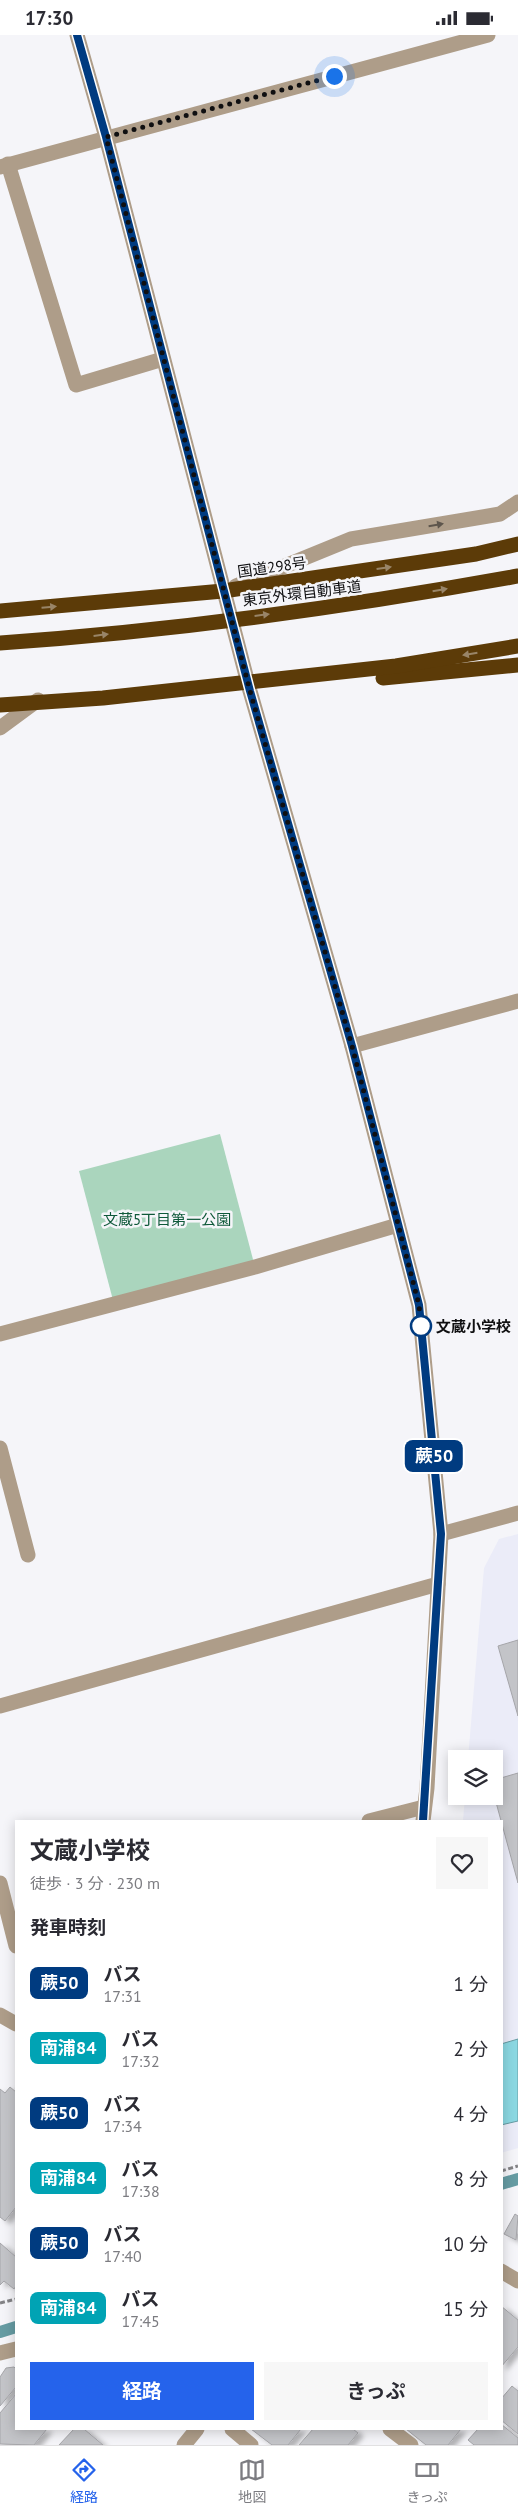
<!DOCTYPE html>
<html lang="ja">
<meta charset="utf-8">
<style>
body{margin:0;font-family:"PT Sans","Noto Sans JP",sans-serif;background:#f7f7f7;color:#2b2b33;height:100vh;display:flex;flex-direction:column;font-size:19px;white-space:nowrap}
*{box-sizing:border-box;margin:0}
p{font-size:16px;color:#7c7c81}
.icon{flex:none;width:28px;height:28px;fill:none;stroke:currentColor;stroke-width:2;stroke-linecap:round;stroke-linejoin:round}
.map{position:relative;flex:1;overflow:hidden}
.details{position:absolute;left:15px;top:1785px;width:488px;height:610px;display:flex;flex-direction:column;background:#fff;border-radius:0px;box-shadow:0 2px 12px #0003}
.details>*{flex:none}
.badge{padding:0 10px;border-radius:8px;font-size:18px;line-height:32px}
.tools{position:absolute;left:448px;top:1715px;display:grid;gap:10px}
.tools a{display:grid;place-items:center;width:55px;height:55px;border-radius:0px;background:#fff;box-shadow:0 2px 12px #0003;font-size:25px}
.you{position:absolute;width:25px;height:25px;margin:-12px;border:4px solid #fff;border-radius:50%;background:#1a73e8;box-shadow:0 0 0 8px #1a73e833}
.map>.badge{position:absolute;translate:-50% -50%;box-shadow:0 0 0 2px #fff}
h2{padding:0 15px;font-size:19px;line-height:45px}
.round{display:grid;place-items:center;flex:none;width:52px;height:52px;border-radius:0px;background:#f7f7f7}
.head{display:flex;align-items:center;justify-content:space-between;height:85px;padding:0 15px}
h1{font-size:24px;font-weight:700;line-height:38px}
.primary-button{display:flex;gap:10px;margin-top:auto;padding:10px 15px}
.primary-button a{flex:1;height:58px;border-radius:0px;background:#2563eb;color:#fff;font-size:20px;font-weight:700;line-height:58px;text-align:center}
.primary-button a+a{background:#f7f7f7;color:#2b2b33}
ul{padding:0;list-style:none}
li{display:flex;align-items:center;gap:15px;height:65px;padding:0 15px}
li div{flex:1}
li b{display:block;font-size:19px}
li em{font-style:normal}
li .badge{min-width:55px;font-weight:700;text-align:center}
.status{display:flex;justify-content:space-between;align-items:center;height:35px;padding:0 25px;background:#fff;direction:ltr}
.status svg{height:14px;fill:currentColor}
.menu{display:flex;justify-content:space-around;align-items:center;height:70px;border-top:1px solid #e1e1e2;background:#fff;font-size:14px;color:#7c7c81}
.menu a{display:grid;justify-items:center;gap:2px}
.menu .selected{color:#2563eb}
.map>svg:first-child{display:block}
.built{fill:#ebecf8}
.green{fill:#aad5bd}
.water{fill:#8bd8e2;stroke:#669ca3}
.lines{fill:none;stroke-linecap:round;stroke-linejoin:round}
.stream{stroke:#669ca3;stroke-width:12}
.building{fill:#c3c4c8;stroke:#a5a5a9;filter:url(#shadow)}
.path{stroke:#838386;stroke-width:3;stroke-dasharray:5 2.5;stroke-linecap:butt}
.minor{stroke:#ae9d89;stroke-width:15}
.highway{stroke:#5c3b08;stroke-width:15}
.oneway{fill:#5e564d}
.oneway2{fill:#998568}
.line-casing{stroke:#fff;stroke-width:11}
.line{stroke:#003b80;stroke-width:8}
.walk{stroke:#0f0f11;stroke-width:5;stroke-dasharray:0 9}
.stop-dot{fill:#fff;stroke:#003b80;stroke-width:2.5}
.labels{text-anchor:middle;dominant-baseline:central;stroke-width:5;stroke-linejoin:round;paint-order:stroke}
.street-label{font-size:15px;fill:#0f0f11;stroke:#f5f5f9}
.park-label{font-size:15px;fill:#0f593a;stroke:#f5f5f9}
.stop-label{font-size:15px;font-weight:bold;fill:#0f0f11;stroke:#f5f5f9;text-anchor:start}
</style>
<div class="status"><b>17:30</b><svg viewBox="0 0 49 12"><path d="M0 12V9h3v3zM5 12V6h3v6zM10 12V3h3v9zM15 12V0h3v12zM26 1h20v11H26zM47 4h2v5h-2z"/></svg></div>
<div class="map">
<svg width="518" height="2410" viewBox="0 0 518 2410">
<defs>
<filter id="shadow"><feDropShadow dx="5.5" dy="3" stdDeviation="2.5" flood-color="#0004"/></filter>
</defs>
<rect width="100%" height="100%" fill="#f5f5f9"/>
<polygon class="built" points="518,1499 518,2113 501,2118 501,1786 463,1786 465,1761 494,1761 494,1724 468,1724 484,1533 499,1504"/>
<polygon class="green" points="220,1099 255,1232 114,1269 79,1136"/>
<polygon class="water" points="518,2004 518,2086 501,2090 501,2009"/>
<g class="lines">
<g class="stream">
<polyline points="501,2149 518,2144"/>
<polyline points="0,2297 16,2292"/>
</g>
</g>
<g class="building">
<polygon points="518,1605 518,1681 498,1611"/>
<polygon points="518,1738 518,1848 494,1760 494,1745"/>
<polygon points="10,2052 16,2057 16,2172 5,2186 0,2182 0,2054 5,2058"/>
<polygon points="515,2179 518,2181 516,2205 504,2199"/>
<polygon points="0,2208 16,2222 16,2251 14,2254 4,2246 0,2250"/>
<polygon points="501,2271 518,2285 518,2312 501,2332"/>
<polygon points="14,2332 16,2334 16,2352 0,2371 0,2342 6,2333"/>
<polygon points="512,2351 518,2356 518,2399 501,2385 501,2364"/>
<polygon points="16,2359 16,2394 47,2394 34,2410 0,2409 0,2378"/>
<polygon points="501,2389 518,2403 518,2410 474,2410 468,2405 478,2394 501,2394"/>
<polygon points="74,2394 84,2394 103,2410 59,2410"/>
<polygon points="251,2394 301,2394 288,2410 272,2410"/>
<polygon points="313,2394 353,2394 358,2398 348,2410 299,2410"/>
<polygon points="406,2394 461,2394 448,2410 426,2410"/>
</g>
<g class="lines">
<g class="path">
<polyline points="501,2136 518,2131"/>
<polyline points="0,2268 16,2264"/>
</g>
<g class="minor">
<polyline points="77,0 106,102 250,656 352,1011 419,1270 441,1499 427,1753 423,1786"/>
<polyline points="8,129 76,350 163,324"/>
<polyline points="0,132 488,0"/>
<polyline points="236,551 351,504 500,479 518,467"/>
<polyline points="0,693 38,665"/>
<polyline points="352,1011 518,966"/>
<polyline points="0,1299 255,1232 398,1190"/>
<polyline points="0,1413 28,1520"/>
<polyline points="441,1499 518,1478"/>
<polyline points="0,1671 438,1549"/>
<polyline points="369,1786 424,1772"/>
<polyline points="0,1848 16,1911"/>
<polyline points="0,1980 16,1989"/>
<polyline points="501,2236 518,2246"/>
<polyline points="0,2318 16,2314"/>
<polyline points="232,2394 251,2410"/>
<polyline points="390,2394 411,2410"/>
<polyline points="184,2410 197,2394"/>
</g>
<g class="highway">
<polyline points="0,576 223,556 476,519 518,509"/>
<path d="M0,608C174,596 347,572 518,541"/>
<polyline points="383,643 518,630"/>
<polyline points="0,670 103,663 396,631 518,611"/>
</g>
</g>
<defs><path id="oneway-solid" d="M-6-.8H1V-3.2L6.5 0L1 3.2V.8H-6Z" transform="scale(1.25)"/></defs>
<use class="oneway" href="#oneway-solid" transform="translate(436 490) rotate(-10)"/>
<g class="oneway2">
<use href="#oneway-solid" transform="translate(384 533) rotate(-8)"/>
<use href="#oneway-solid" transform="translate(440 555) rotate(-10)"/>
<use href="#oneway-solid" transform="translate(49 572) rotate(-5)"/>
<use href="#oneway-solid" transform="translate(262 580) rotate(-7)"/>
<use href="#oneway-solid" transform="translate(101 600) rotate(-7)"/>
<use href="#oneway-solid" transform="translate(470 619) rotate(171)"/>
</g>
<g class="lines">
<defs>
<polyline id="line" points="77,0 106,102 250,656 352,1011 419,1270 441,1499 423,1786"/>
</defs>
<use href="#line" class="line-casing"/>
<use href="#line" class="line"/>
<polyline class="walk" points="334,41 106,102 250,656 352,1011 419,1270 421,1291"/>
</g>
<circle class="stop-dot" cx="421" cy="1291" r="10"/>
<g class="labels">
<g class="street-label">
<text transform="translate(272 532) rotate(-8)">国道298号</text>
<text transform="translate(302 558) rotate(-7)">東京外環自動車道</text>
</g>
<g class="park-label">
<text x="167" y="1184">文蔵5丁目第一公園</text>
</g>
<g class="stop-label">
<text x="436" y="1291">文蔵小学校</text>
</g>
</g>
</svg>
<div class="tools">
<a><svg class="icon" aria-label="layers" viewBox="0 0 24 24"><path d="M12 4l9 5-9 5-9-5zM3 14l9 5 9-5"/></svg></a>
</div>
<div class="you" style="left:334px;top:41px"></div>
<b class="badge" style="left:434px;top:1421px;background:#003b80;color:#fff">蕨50</b>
<section class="details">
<div class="head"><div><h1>文蔵小学校</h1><p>徒歩 · 3 分 · 230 m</p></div><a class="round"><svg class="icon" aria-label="heart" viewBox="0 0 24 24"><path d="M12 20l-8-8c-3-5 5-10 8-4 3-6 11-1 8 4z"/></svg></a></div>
<h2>発車時刻</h2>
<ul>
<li><span class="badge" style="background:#003b80;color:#fff">蕨50</span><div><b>バス</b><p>17:31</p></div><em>1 分</em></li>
<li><span class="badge" style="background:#00a3b4;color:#fff">南浦84</span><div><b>バス</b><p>17:32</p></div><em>2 分</em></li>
<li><span class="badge" style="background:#003b80;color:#fff">蕨50</span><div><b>バス</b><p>17:34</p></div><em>4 分</em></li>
<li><span class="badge" style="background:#00a3b4;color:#fff">南浦84</span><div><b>バス</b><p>17:38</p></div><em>8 分</em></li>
<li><span class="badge" style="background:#003b80;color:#fff">蕨50</span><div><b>バス</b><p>17:40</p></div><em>10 分</em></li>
<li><span class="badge" style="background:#00a3b4;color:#fff">南浦84</span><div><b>バス</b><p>17:45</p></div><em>15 分</em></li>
</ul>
<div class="primary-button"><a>経路</a><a>きっぷ</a></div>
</section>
</div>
<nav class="menu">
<a class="selected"><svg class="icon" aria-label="directions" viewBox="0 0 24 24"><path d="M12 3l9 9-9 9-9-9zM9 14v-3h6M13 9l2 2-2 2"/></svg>経路</a>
<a><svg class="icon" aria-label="map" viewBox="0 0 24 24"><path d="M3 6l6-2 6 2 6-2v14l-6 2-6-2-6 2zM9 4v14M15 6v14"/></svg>地図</a>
<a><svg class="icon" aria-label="tickets" viewBox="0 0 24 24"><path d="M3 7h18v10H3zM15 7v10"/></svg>きっぷ</a>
</nav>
